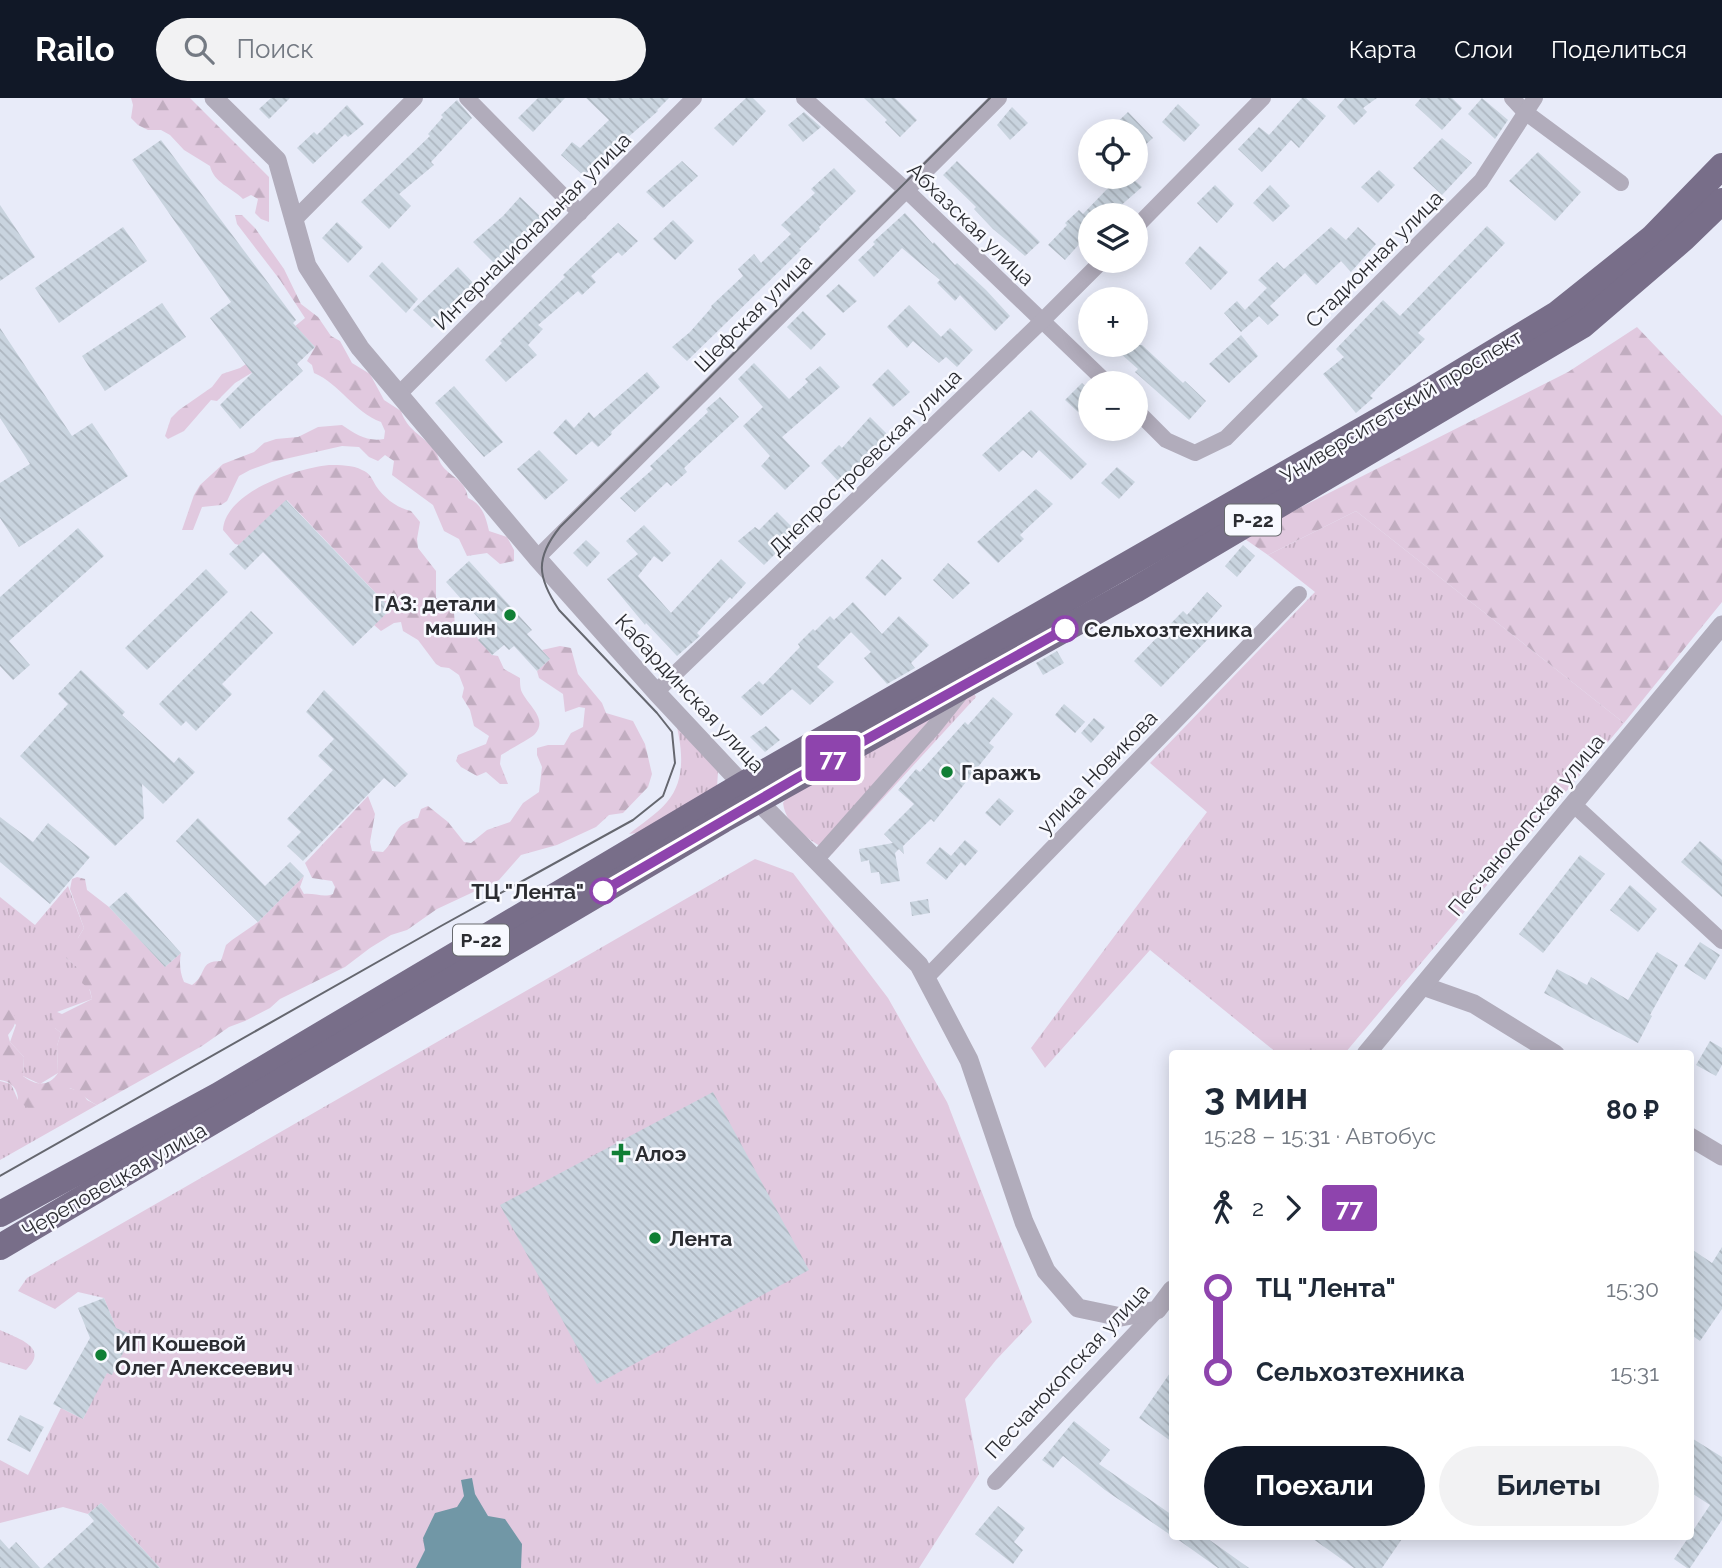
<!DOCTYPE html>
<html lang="ru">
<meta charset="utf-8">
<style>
body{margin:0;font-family:Raleway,sans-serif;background:#f2f2f3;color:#1f2937;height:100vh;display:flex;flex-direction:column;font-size:26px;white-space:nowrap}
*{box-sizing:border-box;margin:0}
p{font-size:23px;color:#747a83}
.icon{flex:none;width:38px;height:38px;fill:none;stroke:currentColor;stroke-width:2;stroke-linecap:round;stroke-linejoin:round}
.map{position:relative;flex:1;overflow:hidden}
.panel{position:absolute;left:1169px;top:952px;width:525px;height:490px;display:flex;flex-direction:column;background:#fff;border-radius:7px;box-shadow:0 4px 18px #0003}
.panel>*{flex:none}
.badge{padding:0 14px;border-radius:5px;font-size:24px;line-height:46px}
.tools{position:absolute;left:1078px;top:21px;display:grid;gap:14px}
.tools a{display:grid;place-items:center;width:70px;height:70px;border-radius:50%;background:#fff;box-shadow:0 4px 18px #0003;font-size:35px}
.map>.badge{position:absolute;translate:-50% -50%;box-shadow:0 0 0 4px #fff}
.legs{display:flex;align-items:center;gap:10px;height:77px;padding:0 35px;font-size:23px}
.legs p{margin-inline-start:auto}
.head{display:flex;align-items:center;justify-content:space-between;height:119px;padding:0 35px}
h1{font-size:38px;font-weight:700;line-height:52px}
.action{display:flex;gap:14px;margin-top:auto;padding:14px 35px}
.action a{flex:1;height:80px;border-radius:42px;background:#111827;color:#fff;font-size:28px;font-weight:700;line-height:80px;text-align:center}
.action a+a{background:#f2f2f3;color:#1f2937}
ul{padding:0 35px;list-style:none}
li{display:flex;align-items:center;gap:24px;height:84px;font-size:26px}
li i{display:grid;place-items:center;width:10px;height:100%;margin:0 9px;background:currentColor}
li i::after{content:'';width:18px;height:18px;margin:-9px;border:5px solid;border-radius:50%;background:#fff}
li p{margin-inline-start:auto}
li:first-child i{background:linear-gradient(#0000 50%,currentColor 0)}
li:last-child i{background:linear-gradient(currentColor 50%,#0000 0)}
header{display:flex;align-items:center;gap:42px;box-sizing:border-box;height:98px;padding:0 35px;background:#111827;color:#fff}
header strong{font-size:33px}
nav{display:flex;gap:38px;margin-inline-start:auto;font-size:24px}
.search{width:490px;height:63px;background:#f2f2f3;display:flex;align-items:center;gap:18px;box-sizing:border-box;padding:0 24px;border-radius:38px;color:#747a83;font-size:26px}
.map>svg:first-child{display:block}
.grass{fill:url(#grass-tufts)}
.forest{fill:url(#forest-firs)}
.water{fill:#7197a6}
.building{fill:url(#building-back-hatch)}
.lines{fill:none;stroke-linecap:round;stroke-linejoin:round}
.minor{stroke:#b1acbb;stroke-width:16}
.tertiary{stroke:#b1acbb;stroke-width:19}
.trunk{stroke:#786e89;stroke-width:26}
.tram{stroke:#65676f;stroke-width:2}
.line-1-casing{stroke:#fff;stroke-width:16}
.line-1{stroke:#8e44ad;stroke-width:10}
.poi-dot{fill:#107f35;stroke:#f8f9ff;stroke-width:2.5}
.stop-1-dot{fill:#fff;stroke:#8e44ad;stroke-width:3.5}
.labels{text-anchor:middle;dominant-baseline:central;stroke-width:5;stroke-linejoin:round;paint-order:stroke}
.shield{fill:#f8f9ff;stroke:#686a6f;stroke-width:2}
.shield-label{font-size:19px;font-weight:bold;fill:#2b2c31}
.street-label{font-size:21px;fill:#2b2c31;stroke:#f8f9ff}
.poi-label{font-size:21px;font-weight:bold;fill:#2b2c31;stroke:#f8f9ff;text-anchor:start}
.stop-label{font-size:21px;font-weight:bold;fill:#2b2c31;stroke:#f8f9ff;text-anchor:start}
</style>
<header>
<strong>Railo</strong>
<div class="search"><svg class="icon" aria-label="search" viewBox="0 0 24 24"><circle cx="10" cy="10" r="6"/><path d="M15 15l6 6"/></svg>Поиск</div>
<nav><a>Карта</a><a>Слои</a><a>Поделиться</a></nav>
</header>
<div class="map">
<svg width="1722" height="1470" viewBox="0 0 1722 1470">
<defs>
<pattern id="grass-tufts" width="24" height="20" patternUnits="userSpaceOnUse" patternTransform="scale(1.75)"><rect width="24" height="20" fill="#e1c9df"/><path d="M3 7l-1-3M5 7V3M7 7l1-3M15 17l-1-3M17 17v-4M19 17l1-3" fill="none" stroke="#c1adc0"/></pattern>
<pattern id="forest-firs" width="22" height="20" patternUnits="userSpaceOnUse" patternTransform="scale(1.75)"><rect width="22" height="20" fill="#e1c9df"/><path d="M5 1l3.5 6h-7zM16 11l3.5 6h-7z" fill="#c1adc0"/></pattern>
<pattern id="building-back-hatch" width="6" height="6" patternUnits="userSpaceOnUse" patternTransform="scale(1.75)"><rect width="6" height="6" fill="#c9d4df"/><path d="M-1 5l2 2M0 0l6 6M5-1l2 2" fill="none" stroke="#adb6c0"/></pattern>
</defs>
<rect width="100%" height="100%" fill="#e8ebf9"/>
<g class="grass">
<polygon points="1356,413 1624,625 1345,955 1277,955 1150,852 1045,970 1031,950 1207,714 1150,665 1315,494 1268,457"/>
<path d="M972,591L976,599L832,756C813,743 786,730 783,705L793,691Z"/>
<path d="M675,621L718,674L717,689L644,734L629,736C641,726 657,716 667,704C687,681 682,648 675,621Z"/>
<polygon points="755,761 793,775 888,900 947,1004 1032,1224 996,1262 965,1301 979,1376 919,1470 160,1470 101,1405 88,1416 63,1409 0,1425 0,1362 28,1377 61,1310 83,1321 90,1307 83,1303 107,1275 112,1276 132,1237 116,1230 104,1200 78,1194 55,1211 18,1193 27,1180"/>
<polygon points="68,788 84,830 66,860 85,875 92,901 57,914 55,930 61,935 57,948 58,975 40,986 23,978 24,959 10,944 16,927 0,906 0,799 35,827"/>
<polygon points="0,983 11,986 18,1002 69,990 82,994 87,1002 97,1007 0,1062"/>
<path d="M0,1232C16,1240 51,1249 26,1272L0,1264Z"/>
</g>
<g class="forest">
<path d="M131,0H190L269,79V124L261,121L255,115L258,101L251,97L243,101C231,89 214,85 210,68L184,52L170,37L161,32H148L138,27L131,20L133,7Z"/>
<path d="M235,117H242L255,130L284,171L301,206L318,219L331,238L340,243L352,265L370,276L384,302L401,313C407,332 422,337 434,351C438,355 438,361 441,366C450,380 465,380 468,400C482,406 486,419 489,433L507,439L514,452V463L500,466L487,455L467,458L459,441L444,433L433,407L392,377L394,363L385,357L378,363L369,359L359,349L342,348L272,364L250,372L239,378L227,403L221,407L202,409L193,432H182L194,397L200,387L223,366L254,354L264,345L276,341L298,339L318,329L342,327C355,336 367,344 384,341L385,333L381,324C354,314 340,286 314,275L312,267L307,263L315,249L299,232L253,274L235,285L217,303L211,302L184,333L168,341L165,338L171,320L179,312L212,289L222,276L240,270L260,257L305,220L280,182L237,126Z"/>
<polygon points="1637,229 1722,318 1722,504 1624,625 1356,413 1268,457 1242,439 1568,274"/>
<path d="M329,367C340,367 353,367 362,372C370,375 372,381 376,388C384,400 397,410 411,413L420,424L417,441L418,450L436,473V500L454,515L455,527L460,533L475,537L492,557L498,558L504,571L520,580C520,584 520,588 521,592C526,606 549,620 535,636C531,640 509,652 501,657L500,666L508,686H500L486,674L477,678L461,669L456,663L458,657L486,646L489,638L474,628L470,612L462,599L464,590L459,577L449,570L441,569L436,566L418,542L403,533L401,524L394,525L381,533L374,527L391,511L287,402L239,447L235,446L223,432C225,394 297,370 329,367Z"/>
<path d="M560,548L571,550L578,576L602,605L606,615L633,623L645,646L652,676L648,689L623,715L609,717L596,729L557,747L521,757L499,782L437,811L407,832L391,837L370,850L345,869L280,901L270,910L245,923L229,929L202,948L97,1007C86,1002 82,994 70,990L47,1007L29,1011L18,1002C18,991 11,983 0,982V905L10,908C18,920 17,926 8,937L10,944L24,959L23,978C36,988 49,989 58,975L57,948L61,935L55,930L44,948L36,946L35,937L57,914L62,916L92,901L90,892L82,885L84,875L66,860L63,850L68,842L78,840L84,830L70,791L72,781L77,779L85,781L87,792L109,809L165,869L181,855C179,864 180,875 184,884L192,887C208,876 198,863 221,863L226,847L232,842L258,824L304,778L300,789L304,796C315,795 324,800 333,796L335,789L332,783L312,780L305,765L368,698L375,716L370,744L372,753L383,754C399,739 390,727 418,720L421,711L428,708L448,724L464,744L471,745L487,732L510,724L523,705L539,694L542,669L537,657V650L548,647H564L571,635L583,629L585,610L579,609L565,614L563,596L539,580L537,573L550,561L542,552Z"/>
</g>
<polygon class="water" points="472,1380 475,1396 488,1418 505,1421 522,1446 521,1470 416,1470 425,1452 423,1440 435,1415 457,1409 464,1398 461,1382"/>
<g class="building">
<polygon points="271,0 290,0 269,21 259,11"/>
<polygon points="538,0 565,0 533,34 518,20"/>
<polygon points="586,0 669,0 657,12 658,13 626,41 628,42 610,59 605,55 584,78 561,57 572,44 580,50 609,22"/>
<polygon points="746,0 753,0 766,13 733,48 714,30"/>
<polygon points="864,0 895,0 917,22 900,39 885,24 887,22"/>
<polygon points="1302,0 1306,0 1326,18 1299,50 1291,42 1262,74 1238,51 1259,29 1269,37"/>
<polygon points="1345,0 1377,0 1363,10 1367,14 1354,27 1337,9"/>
<polygon points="1421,0 1452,0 1462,10 1442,32 1415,7"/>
<polygon points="1482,0 1508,22 1495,41 1468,16"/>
<polygon points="457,2 472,20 431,64 434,67 399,96 411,108 389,131 361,104 430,38 428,36 443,19 441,17"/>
<polygon points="1178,6 1200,27 1184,44 1162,24"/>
<polygon points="347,7 364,26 348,39 345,36 313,66 297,50 314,34 317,37"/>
<polygon points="1012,9 1028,25 1010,42 997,27"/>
<polygon points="804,14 821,29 803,44 788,27"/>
<polygon points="1128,14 1153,40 1136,55 1136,33 1108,33"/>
<polygon points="1442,40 1472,65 1442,97 1413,70"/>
<polygon points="161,42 296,222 293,225 315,249 297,266 303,273 240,331 220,307 252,275 210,220 231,204 132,62"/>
<polygon points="1538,54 1581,94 1555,123 1509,83"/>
<polygon points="682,63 698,78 663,110 646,94"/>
<polygon points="957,63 1040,144 1025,158 993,131 974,111 976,109 943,77"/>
<polygon points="834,70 856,93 819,129 820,131 799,151 801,152 687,263 672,249 690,234 712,209 711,208 743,178 738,171 754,156 761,165 791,136 781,127 815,95 811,91"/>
<polygon points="1379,72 1395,87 1378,105 1361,89"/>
<polygon points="1101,79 1131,79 1142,89 1110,117 1090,117 1090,151 1082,143 1065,162 1048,147 1067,127 1065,125 1079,112 1083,116 1110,88"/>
<polygon points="1215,87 1234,106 1217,125 1197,105"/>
<polygon points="1270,87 1290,108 1273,124 1253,105"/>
<polygon points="520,99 541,119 515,146 517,148 496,167 473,144 503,118"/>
<polygon points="0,107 35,159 0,183"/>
<polygon points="905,115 933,146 934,144 955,167 957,165 986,192 1010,218 995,233 960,197 955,203 937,185 940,182 902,150 874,179 858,162 875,146 873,144"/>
<polygon points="673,122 694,143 675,162 653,141"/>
<polygon points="337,124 363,149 348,165 322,140"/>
<polygon points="618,125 638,143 622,158 618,154 591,178 596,184 582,197 578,193 538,227 543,231 528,247 537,257 506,284 485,262 502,245 500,243 565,179 563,177"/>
<polygon points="1487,128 1505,145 1418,235 1425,241 1370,298 1373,300 1356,315 1323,276 1344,259 1336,251 1383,202 1400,218"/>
<polygon points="123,129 147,163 59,225 35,190"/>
<polygon points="1331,129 1346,142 1358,129 1376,146 1351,174 1341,163 1316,187 1305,175 1270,208 1279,217 1268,227 1259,218 1241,234 1224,215 1237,203 1245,212 1267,190 1258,182 1277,164 1284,171"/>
<polygon points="1200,148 1228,174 1211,192 1185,165"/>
<polygon points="382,164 418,201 406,215 369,178"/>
<polygon points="458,169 476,188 432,230 413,212"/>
<polygon points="839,186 857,203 843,215 826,198"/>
<polygon points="162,205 186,239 105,293 82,258"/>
<polygon points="909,207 941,239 950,230 973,252 957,269 946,259 939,265 913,243 907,250 887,229"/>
<polygon points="803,213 826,236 811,252 787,229"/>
<polygon points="0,230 72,338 92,325 128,378 19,449 0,420 0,385 30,366 0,320"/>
<polygon points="1241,237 1258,258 1229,285 1209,266"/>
<polygon points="1111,247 1142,247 1183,285 1185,283 1206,303 1189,322 1135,274 1138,271"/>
<polygon points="754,265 789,301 808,284 805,281 820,268 840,289 782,339 810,368 785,392 761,368 770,358 743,328 763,309 738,281"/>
<polygon points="888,271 910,294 893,309 872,287"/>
<polygon points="647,274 660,289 611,334 612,336 598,349 592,343 576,357 553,335 566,321 574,330 589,314 594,320"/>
<polygon points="1082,285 1090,293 1090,325 1065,302"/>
<polygon points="454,288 503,344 484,359 435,305"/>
<polygon points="720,299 739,319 684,370 687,374 671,388 667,384 635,414 620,400 653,371 650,368 708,314 706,311"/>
<polygon points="1031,312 1087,366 1071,382 1039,352 1032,360 1023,352 999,374 982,357"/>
<polygon points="870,319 891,340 841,386 821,365 839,347 842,350"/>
<polygon points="539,352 568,382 545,402 517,371"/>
<polygon points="1117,369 1135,384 1119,401 1101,385"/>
<polygon points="1036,391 1053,406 1020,437 1024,441 998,465 977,444"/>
<polygon points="286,402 391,511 353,548 263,454 245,472 229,456"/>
<polygon points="777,414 797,434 764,467 738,443 755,429 759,432"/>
<polygon points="644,427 671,455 662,464 654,458 638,478 671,515 721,461 746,485 732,501 730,499 697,535 700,538 677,558 646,525 645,527 607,481 638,456 626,443"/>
<polygon points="78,430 104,458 9,543 30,567 13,582 0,568 0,499"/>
<polygon points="586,442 600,455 587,469 573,455"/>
<polygon points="1243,447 1255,458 1237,479 1225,468"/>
<polygon points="882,461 902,480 885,498 865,480"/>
<polygon points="469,463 532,532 527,536 550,561 537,573 514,548 509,552 504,547 492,557 478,542 489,532 446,484"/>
<polygon points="948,465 970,485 953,501 933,482"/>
<polygon points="206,471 228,494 147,572 125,550"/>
<polygon points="1207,494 1222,508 1202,531 1210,539 1161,589 1134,563 1183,513 1187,517"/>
<polygon points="853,504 882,536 899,518 929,547 911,565 915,570 887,586 864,560 871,554 851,534 817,569 834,584 810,607 792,591 761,618 741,599 759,583 763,587 800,549 798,546 813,531 815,533 830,518 834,522"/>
<polygon points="251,513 273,535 222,586 232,596 196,633 186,623 181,628 159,606"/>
<polygon points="1057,553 1064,565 1043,577 1036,565"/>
<polygon points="81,572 125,614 122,617 174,665 179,659 195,674 163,706 142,686 144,720 115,748 20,658 68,606 58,596"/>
<polygon points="324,592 408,676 395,689 384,680 303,763 287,748 301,734 287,721 333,672 318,658 334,641 306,614"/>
<polygon points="993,599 1013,616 989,645 994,649 934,724 931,721 903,748 904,756 899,751 895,755 900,783 881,786 879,774 871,775 869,762 861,764 859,751 893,745 884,736 914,706 898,692 916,671 920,674 965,624 968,627"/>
<polygon points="1064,606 1085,624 1075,635 1055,617"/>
<polygon points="1094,620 1105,629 1091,645 1081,635"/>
<polygon points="766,628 780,642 765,654 750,639"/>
<polygon points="999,700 1014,713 1000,728 985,715"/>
<polygon points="0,719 33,744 48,725 90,759 50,806 0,764"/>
<polygon points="198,720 265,788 290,764 304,778 258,824 176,743"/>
<polygon points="965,742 978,753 965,768 961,764 946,782 926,765 940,749 951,758"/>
<polygon points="1700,743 1722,762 1722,799 1681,764"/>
<polygon points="1580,757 1605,776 1543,855 1519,836"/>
<polygon points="1630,787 1657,811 1638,834 1610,812"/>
<polygon points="126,794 181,855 165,869 109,809"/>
<polygon points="928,801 930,815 912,818 910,804"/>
<polygon points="1700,844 1720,857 1705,882 1684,868"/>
<polygon points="1657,854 1678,867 1650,917 1652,918 1638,945 1544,895 1557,871 1587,887 1591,879 1628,902"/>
<polygon points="1710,943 1722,950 1722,967 1716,978 1696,967"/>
<polygon points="713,994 809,1172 597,1286 500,1107"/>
<polygon points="1722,1149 1722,1211 1700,1243 1690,1236 1690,1150 1712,1165"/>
<polygon points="104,1200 116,1230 132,1237 112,1277 107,1275 83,1321 53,1306 90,1240 78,1210"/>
<polygon points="1172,1272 1172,1344 1139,1320"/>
<polygon points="20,1317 44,1329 30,1354 7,1342"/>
<polygon points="1074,1323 1110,1352 1099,1366 1172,1417 1172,1438 1105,1392 1063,1358 1053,1370 1042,1362"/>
<polygon points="1690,1339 1722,1359 1722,1422 1690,1470 1687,1470 1674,1461 1710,1407 1690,1394"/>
<polygon points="101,1405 160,1470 43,1470 94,1423 88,1416"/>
<polygon points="998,1408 1025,1430 1014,1444 1023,1452 1013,1466 975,1436"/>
<polygon points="1173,1438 1204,1438 1249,1470 1218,1470"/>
<polygon points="1309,1438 1404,1438 1382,1470 1354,1470"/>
<polygon points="0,1441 9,1451 16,1444 40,1470 0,1470"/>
</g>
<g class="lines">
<g class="minor">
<polyline points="467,0 580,115"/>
<polyline points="804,0 906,92 1107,285"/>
<polyline points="1512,0 1525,14 1621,85"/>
<polyline points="293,123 415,0"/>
<polyline points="1136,129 1263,0"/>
<polyline points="399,296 694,0"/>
<polyline points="1136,312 1166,342 1195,355 1226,340 1481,83 1535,0"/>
<polyline points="537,460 999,0"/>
<polyline points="656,594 1042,223 1102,163"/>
<polyline points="1573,706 1722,843"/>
<polyline points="816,762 933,630 961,595"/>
<polyline points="926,880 1299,496"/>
<polyline points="995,1384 1157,1212"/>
</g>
<g class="tertiary">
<polyline points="214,0 277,62 307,168 360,250 537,460 656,594 758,703 919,867 969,962 1024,1124 1046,1173 1078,1210 1121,1219 1157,1212 1172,1192"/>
<polyline points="1423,888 1474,906 1555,956"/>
<polyline points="1366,956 1722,527"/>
<polyline points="1690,1039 1722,1058"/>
</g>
<g class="trunk">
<polyline points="0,1116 219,997 744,686 1423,297 1557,216 1652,140 1722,68"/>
<polyline points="0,1149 723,722 1135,492 1583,227 1683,141 1722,103"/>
</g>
<path class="tram" d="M0,1078L441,828L633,722L663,698L675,665L672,634L657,615L559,512C537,479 535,460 560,429L990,0"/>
</g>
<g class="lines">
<defs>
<polyline id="line-1" points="603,793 797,680 1065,531"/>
</defs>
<use href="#line-1" class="line-1-casing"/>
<use href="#line-1" class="line-1"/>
</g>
<g class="poi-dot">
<circle cx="510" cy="517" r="7"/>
<circle cx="947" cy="674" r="7"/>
<path d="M617.5 1044.5h7v7h7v7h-7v7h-7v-7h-7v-7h7z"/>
<circle cx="655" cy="1140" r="7"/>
<circle cx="101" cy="1257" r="7"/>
</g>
<g class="stop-1-dot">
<circle cx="1065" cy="531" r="12"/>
<circle cx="603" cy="793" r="12"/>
</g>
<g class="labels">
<g class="shield">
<rect x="1225" y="406.5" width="56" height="31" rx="5"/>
<rect x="453" y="826.5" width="56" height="31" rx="5"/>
</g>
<g class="shield-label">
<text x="1253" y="422">Р-22</text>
<text x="481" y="842">Р-22</text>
</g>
<g class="street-label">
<text transform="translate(971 126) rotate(44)">Абхазская улица</text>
<text transform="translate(532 133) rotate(-45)">Интернациональная улица</text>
<text transform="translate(1374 161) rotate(-45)">Стадионная улица</text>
<text transform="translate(753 215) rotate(-45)">Шефская улица</text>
<text transform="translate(1401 308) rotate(-31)">Университетский проспект</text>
<text transform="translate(865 364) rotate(-44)">Днепростроевская улица</text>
<text transform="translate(690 595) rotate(47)">Кабардинская улица</text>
<text transform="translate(1097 674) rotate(-46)">улица Новикова</text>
<text transform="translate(1526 727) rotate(-50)">Песчанокопская улица</text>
<text transform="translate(114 1082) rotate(-30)">Череповецкая улица</text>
<text transform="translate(1067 1273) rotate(-47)">Песчанокопская улица</text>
</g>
<g class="poi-label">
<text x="496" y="505" text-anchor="end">ГАЗ: детали<tspan x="496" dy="24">машин</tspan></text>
<text x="961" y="674">Гаражъ</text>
<text x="635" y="1055">Алоэ</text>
<text x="669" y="1140">Лента</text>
<text x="115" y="1245">ИП Кошевой<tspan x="115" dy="24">Олег Алексеевич</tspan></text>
</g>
<g class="stop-label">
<text x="1084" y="531">Сельхозтехника</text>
<text x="584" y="793" text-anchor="end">ТЦ "Лента"</text>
</g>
</g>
</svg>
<div class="tools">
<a><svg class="icon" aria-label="locate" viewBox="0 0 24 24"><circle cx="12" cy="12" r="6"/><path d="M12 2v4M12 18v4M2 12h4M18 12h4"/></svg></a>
<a><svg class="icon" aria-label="layers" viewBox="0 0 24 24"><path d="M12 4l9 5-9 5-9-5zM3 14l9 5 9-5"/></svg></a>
<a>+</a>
<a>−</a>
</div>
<b class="badge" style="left:833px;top:660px;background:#8e44ad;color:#fff">77</b>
<section class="panel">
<div class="head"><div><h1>3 мин</h1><p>15:28 – 15:31 · Автобус</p></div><b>80 ₽</b></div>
<div class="legs"><svg class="icon" aria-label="walk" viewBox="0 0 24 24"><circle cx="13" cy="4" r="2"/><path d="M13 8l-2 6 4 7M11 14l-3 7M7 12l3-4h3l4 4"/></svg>2<svg class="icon" aria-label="forward" viewBox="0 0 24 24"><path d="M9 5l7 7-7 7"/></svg><b class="badge" style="background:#8e44ad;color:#fff">77</b></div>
<ul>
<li><i style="color:#8e44ad"></i><b>ТЦ &quot;Лента&quot;</b><p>15:30</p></li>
<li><i style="color:#8e44ad"></i><b>Сельхозтехника</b><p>15:31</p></li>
</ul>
<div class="action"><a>Поехали</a><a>Билеты</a></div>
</section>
</div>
